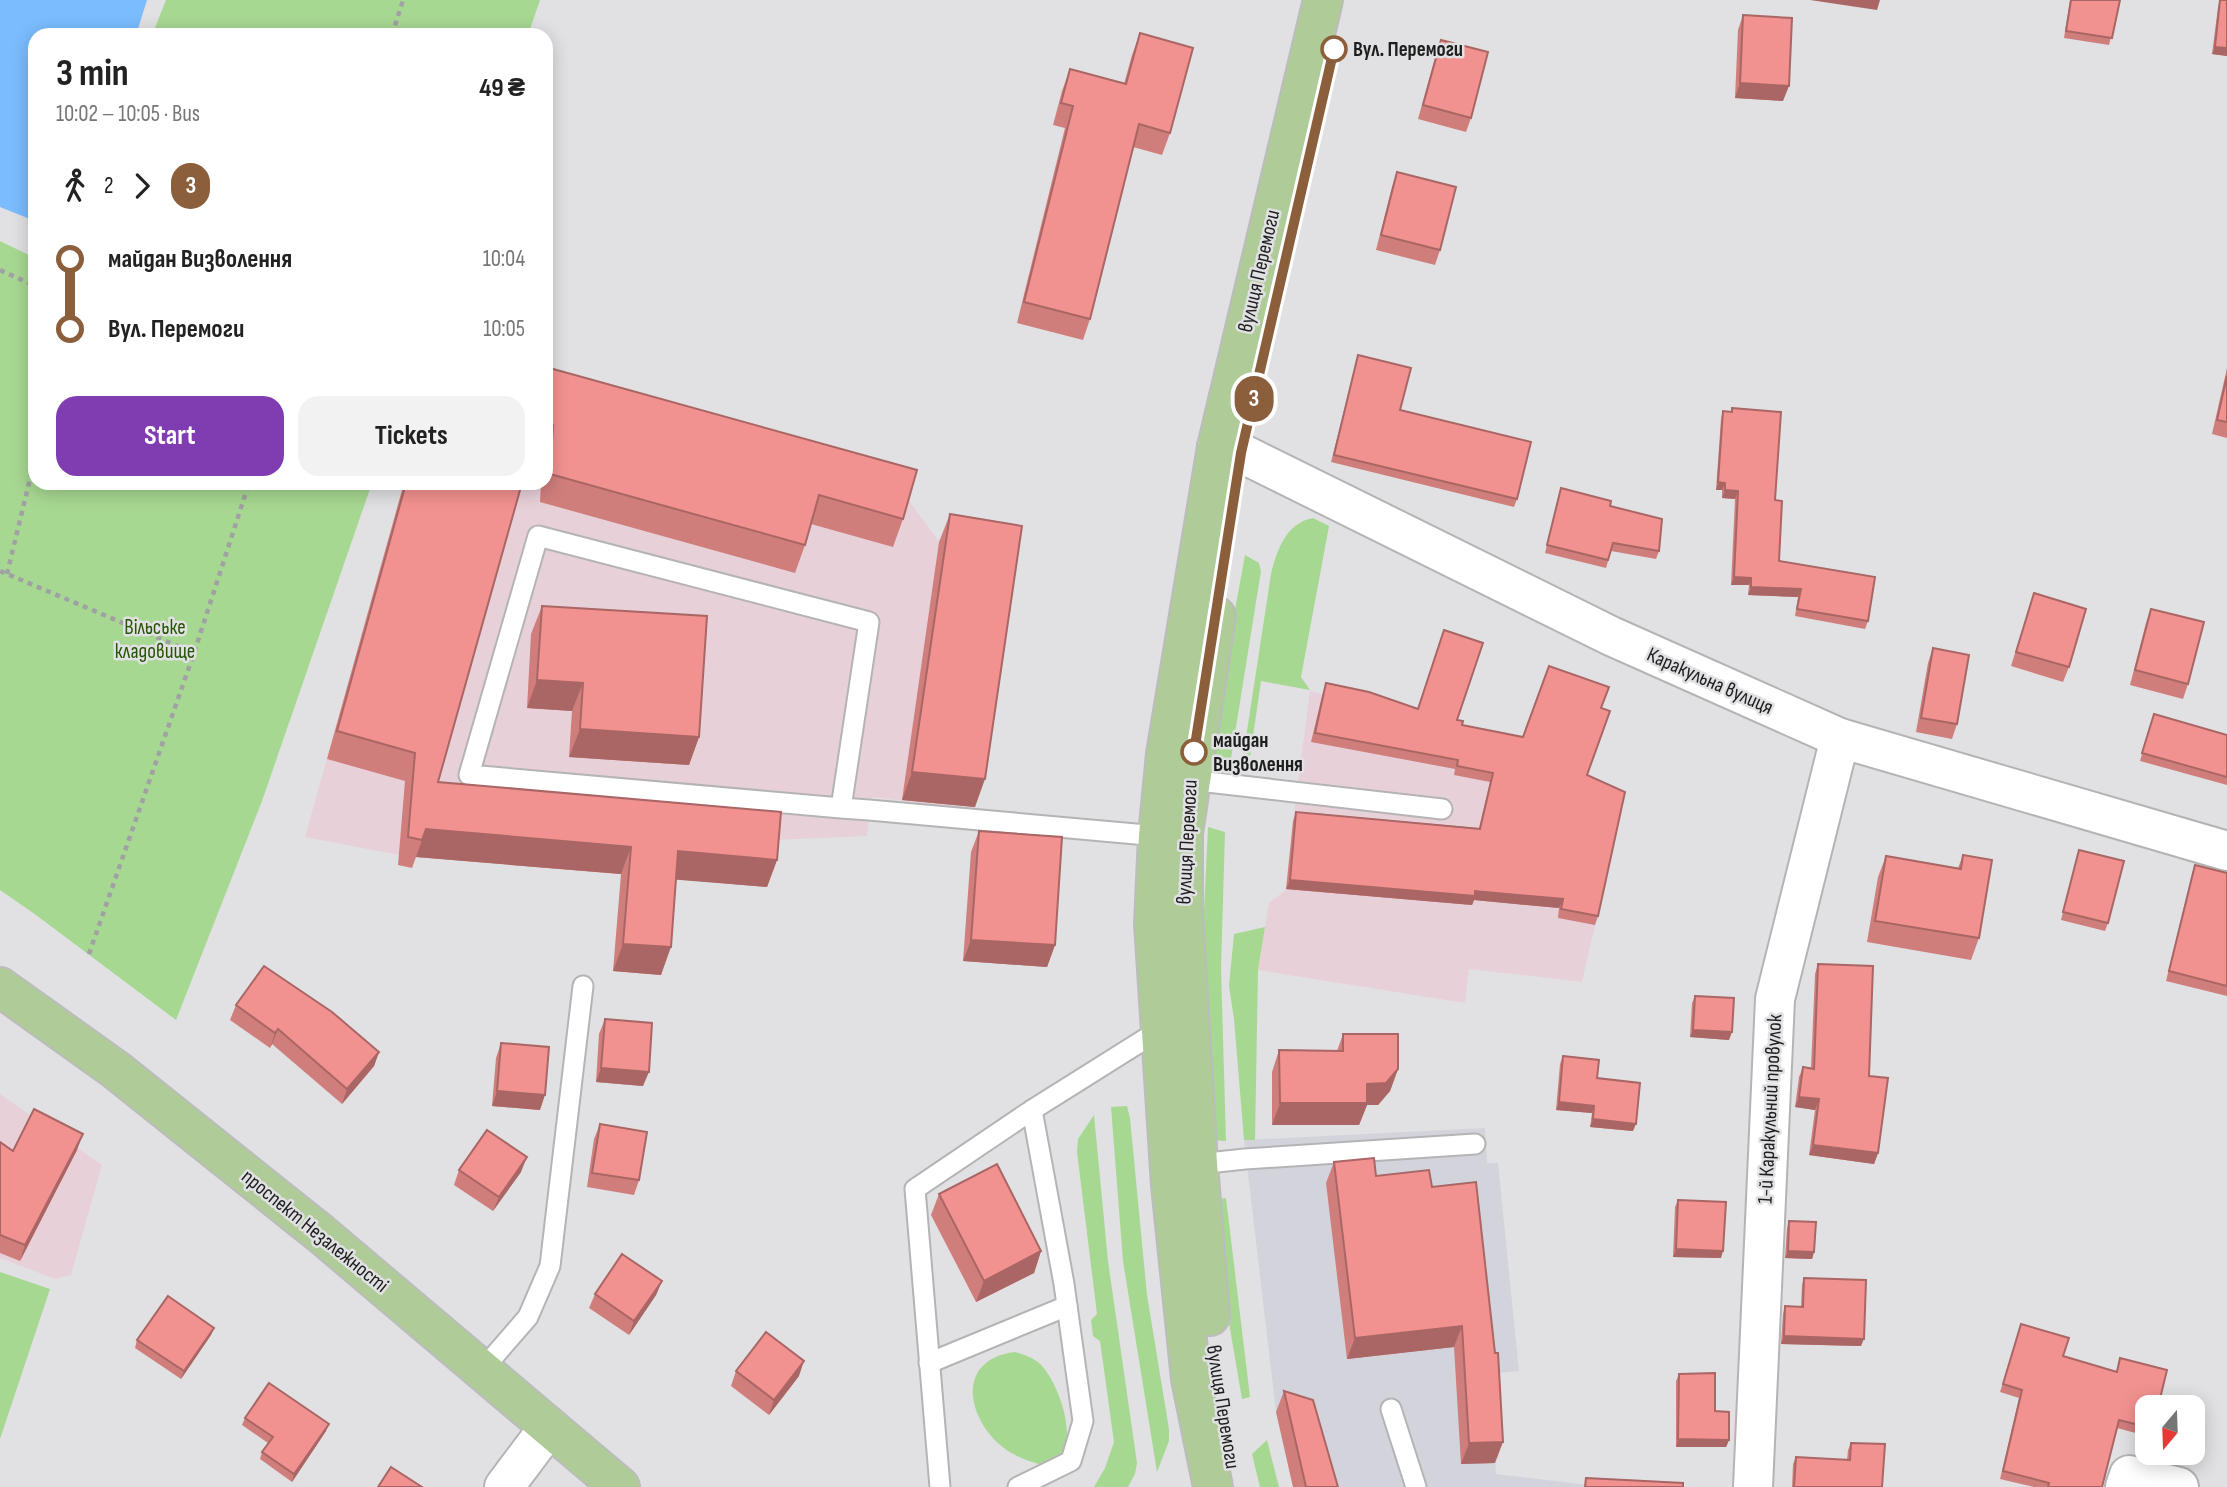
<!DOCTYPE html>
<meta charset="utf-8">
<style>
body{margin:0;font-family:"Sofia Sans Condensed",sans-serif;background:#f2f2f2;color:#222;height:100vh;display:flex;flex-direction:column;font-size:26px;white-space:nowrap}
*{box-sizing:border-box;margin:0}
p{font-size:23px;color:#767676}
.icon{flex:none;width:38px;height:38px;fill:none;stroke:currentColor;stroke-width:2;stroke-linecap:round;stroke-linejoin:round}
.map{position:relative;flex:1;overflow:hidden}
.details{position:absolute;left:28px;top:28px;width:525px;height:462px;display:flex;flex-direction:column;background:#fff;border-radius:21px;box-shadow:0 4px 18px #0003}
.details>*{flex:none}
.badge{padding:0 14px;border-radius:23px;font-size:24px;line-height:46px}
.needle{width:46px;rotate:199deg}
.controls{position:absolute;left:2135px;top:1395px;display:grid;gap:14px}
.controls a{display:grid;place-items:center;width:70px;height:70px;border-radius:14px;background:#fff;box-shadow:0 4px 18px #0003;font-size:35px}
.map>.badge{position:absolute;translate:-50% -50%;box-shadow:0 0 0 4px #fff}
.legs{display:flex;align-items:center;gap:10px;height:77px;padding:0 28px;font-size:23px}
.legs p{margin-inline-start:auto}
.headline{display:flex;align-items:center;justify-content:space-between;height:119px;padding:0 28px}
h1{font-size:38px;font-weight:700;line-height:52px}
.action{display:flex;gap:14px;margin-top:auto;padding:14px 28px}
.action a{flex:1;height:80px;border-radius:21px;background:#803db1;color:#fff;font-size:28px;font-weight:700;line-height:80px;text-align:center}
.action a+a{background:#f2f2f2;color:#222}
ul{padding:0 28px;list-style:none}
li{display:flex;align-items:center;gap:24px;height:70px;font-size:26px}
li i{display:grid;place-items:center;width:10px;height:100%;margin:0 9px;background:currentColor}
li i::after{content:'';width:18px;height:18px;margin:-9px;border:5px solid;border-radius:50%;background:#fff}
li p{margin-inline-start:auto}
li:first-child i{background:linear-gradient(#0000 50%,currentColor 0)}
li:last-child i{background:linear-gradient(currentColor 50%,#0000 0)}
.map>svg:first-child{display:block}
.built{fill:#d3d3dc}
.industrial{fill:#e8d0d9}
.green{fill:#a7d892}
.water{fill:#7abcfe}
.lines{fill:none;stroke-linecap:round;stroke-linejoin:round}
.service-casing{stroke:#b4b4b6;stroke-width:23}
.minor-casing{stroke:#b4b4b6;stroke-width:42}
.primary-casing{stroke:#bbbcbc;stroke-width:42}
.path{stroke:#a1a1a3;stroke-width:4.5;stroke-dasharray:5 5;stroke-linecap:butt}
.service{stroke:#fff;stroke-width:19}
.minor{stroke:#fff;stroke-width:38}
.primary{stroke:#afcb97;stroke-width:38}
.wall{fill:#d07e7c}
.shaded-wall{fill:#a96665}
.building{fill:#f29290;stroke:#a96665;stroke-width:2}
.line-1-casing{stroke:#fff;stroke-width:16}
.line-1{stroke:#8b5e3c;stroke-width:10}
.stop-1-dot{fill:#fff;stroke:#8b5e3c;stroke-width:3.5}
.labels{text-anchor:middle;dominant-baseline:central;stroke-width:5;stroke-linejoin:round;paint-order:stroke}
.stop-label{font-size:21px;font-weight:bold;fill:#1d1e1e;stroke:#e1e1e3;text-anchor:start}
.street-label{font-size:21px;fill:#1d1e1e;stroke:#e1e1e3}
.park-label{font-size:21px;fill:#255503;stroke:#e1e1e3}
</style>
<div class="map">
<svg width="2227" height="1487" viewBox="0 0 2227 1487">
<rect width="100%" height="100%" fill="#e1e1e3"/>
<polygon class="built" points="1485,1128 1487,1163 1498,1163 1519,1371 1490,1374 1496,1474 1604,1487 1293,1487 1276,1412 1244,1140"/>
<g class="industrial">
<polygon points="404,483 546,483 907,498 939,542 1012,554 975,810 872,797 867,836 771,840 767,887 399,855 305,837"/>
<polygon points="1310,691 1459,730 1595,925 1582,982 1469,969 1465,1003 1258,970 1269,903 1287,889 1293,821"/>
<polygon points="0,1094 102,1165 71,1275 55,1279 0,1258"/>
</g>
<g class="green">
<polygon points="166,0 540,0 528,35 152,35"/>
<polygon points="0,241 35,258 35,483 372,483 262,801 176,1020 36,915 0,890"/>
<path d="M1313,518L1329,526L1301,677L1310,690L1261,681L1250,757H1243L1271,574C1277,550 1286,523 1313,518Z"/>
<polygon points="1245,555 1259,563 1261,571 1231,758 1215,760 1224,670"/>
<polygon points="1208,827 1225,832 1221,968 1226,1141 1209,1140 1203,931"/>
<polygon points="1265,927 1258,970 1255,1140 1244,1140 1234,1019 1229,986 1234,934"/>
<polygon points="1127,1106 1130,1118 1147,1295 1169,1429 1169,1441 1157,1472 1123,1261 1111,1107"/>
<polygon points="1094,1115 1108,1261 1137,1463 1135,1474 1128,1487 1094,1487 1105,1468 1114,1442 1100,1341 1093,1336 1091,1320 1097,1314 1077,1152 1078,1139"/>
<polygon points="1226,1198 1250,1397 1242,1399 1228,1317 1213,1200"/>
<polygon points="0,1272 50,1289 0,1439"/>
<path d="M1015,1352C1024,1355 1032,1357 1039,1363C1056,1378 1074,1427 1064,1449C1059,1457 1051,1461 1043,1465C1027,1461 1011,1455 999,1444C965,1413 958,1359 1015,1352Z"/>
<polygon points="1267,1440 1279,1487 1260,1487 1252,1454"/>
</g>
<polygon class="water" points="0,0 147,0 136,35 35,35 35,221 0,207"/>
<g class="lines">
<defs>
<g id="service">
<polyline points="1190,780 1442,809"/>
<polyline points="841,808 869,622 538,536 469,775 841,808 869,810 1158,836"/>
<polyline points="1198,1164 1245,1159 1475,1144"/>
<polyline points="929,1363 1067,1306"/>
<polyline points="482,1370 528,1317 550,1266 583,986"/>
<polyline points="1391,1409 1416,1487"/>
<polyline points="940,1487 915,1189 1032,1110 1161,1029 1165,1029"/>
<polyline points="1018,1487 1071,1461 1083,1421 1064,1284 1032,1110"/>
</g>
<g id="minor">
<polyline points="1217,447 1241,453 1611,636 1840,738 2227,851"/>
<polyline points="504,1487 549,1427"/>
<polyline points="1753,1487 1775,999 1840,738"/>
<polyline points="2125,1487 2129,1475 2179,1487"/>
</g>
<g id="primary">
<polyline points="0,987 116,1070 320,1233 620,1487"/>
<polyline points="1210,1316 1198,1164 1183,913 1183,833 1216,616"/>
<polyline points="1213,1487 1191,1379 1171,1185 1154,924 1158,836 1166,754 1217,447 1323,0"/>
</g>
</defs>
<use href="#service" class="service-casing"/>
<use href="#minor" class="minor-casing"/>
<use href="#primary" class="primary-casing"/>
<g class="path">
<polyline points="392,35 403,0"/>
<polyline points="0,270 35,286"/>
<polyline points="0,571 194,653"/>
<polyline points="7,574 35,458"/>
<polyline points="89,954 194,653 249,483"/>
</g>
<use href="#service" class="service"/>
<use href="#minor" class="minor"/>
<use href="#primary" class="primary"/>
</g>
<g class="wall">
<polygon points="2070,0 2120,0 2109,45 2064,38"/>
<polygon points="2220,0 2227,0 2227,56 2212,54 2218,7"/>
<polygon points="1743,15 1783,101 1735,98 1738,30"/>
<polygon points="1140,33 1170,133 1162,155 1133,147 1090,319 1083,340 1017,323 1065,128 1053,125 1062,91 1070,69 1124,84 1132,55"/>
<polygon points="1441,40 1471,118 1466,132 1418,119 1436,54"/>
<polygon points="1397,172 1440,250 1435,265 1376,250 1392,187"/>
<polygon points="1358,355 1400,410 1517,499 1514,507 1331,462"/>
<polygon points="546,367 903,519 893,547 811,524 805,545 795,573 540,502 541,483 546,483"/>
<polygon points="2227,368 2227,438 2212,434"/>
<polygon points="1732,408 1775,500 1779,561 1868,621 1865,629 1795,616 1798,597 1748,595 1749,585 1731,585 1735,499 1722,498 1722,490 1716,490 1721,419 1723,411 1731,412"/>
<polygon points="404,483 522,483 438,782 777,860 767,887 676,879 661,975 613,971 621,874 416,857 412,868 398,865 405,781 327,759"/>
<polygon points="1561,488 1610,506 1659,551 1656,559 1611,551 1606,568 1545,553"/>
<polygon points="950,514 975,807 902,800 939,542"/>
<polygon points="2034,593 2069,667 2063,682 2011,666"/>
<polygon points="542,606 699,737 689,765 569,757 572,711 527,708 531,634"/>
<polygon points="2151,609 2188,684 2183,699 2130,685 2146,623"/>
<polygon points="1933,648 1957,724 1952,739 1916,732 1928,663"/>
<polygon points="1326,683 1418,708 1457,720 1462,725 1523,737 1601,708 1587,775 1598,916 1595,925 1558,918 1559,908 1474,900 1472,905 1286,889 1293,821 1296,812 1479,828 1490,782 1454,775 1455,769 1311,742 1323,692"/>
<polygon points="2151,722 2227,735 2227,785 2140,761"/>
<polygon points="979,831 1055,945 1047,967 963,961 971,852"/>
<polygon points="2079,850 2108,923 2105,931 2061,920"/>
<polygon points="1963,855 1979,938 1971,960 1867,942 1878,877 1886,856 1958,868"/>
<polygon points="2195,865 2227,873 2227,996 2166,981 2192,874"/>
<polygon points="1818,964 1869,1076 1878,1153 1874,1164 1809,1155 1815,1110 1795,1107 1799,1077 1803,1067 1811,1068 1815,974"/>
<polygon points="1695,996 1729,1040 1690,1037 1692,1003"/>
<polygon points="236,1005 379,1052 374,1066 342,1104 272,1044 270,1048 230,1020"/>
<polygon points="605,1019 643,1086 596,1082 599,1034"/>
<polygon points="1343,1034 1398,1069 1390,1091 1378,1105 1367,1105 1359,1125 1272,1125 1272,1072 1279,1050 1337,1051"/>
<polygon points="501,1043 540,1110 492,1106 496,1058"/>
<polygon points="1563,1056 1597,1078 1633,1131 1590,1127 1592,1113 1556,1110 1560,1064"/>
<polygon points="600,1124 639,1180 634,1195 587,1187 594,1139"/>
<polygon points="0,1142 13,1151 77,1150 20,1261 0,1253"/>
<polygon points="1334,1162 1376,1176 1432,1187 1495,1353 1495,1463 1461,1464 1454,1347 1347,1359 1326,1183"/>
<polygon points="459,1170 521,1172 493,1211 454,1185"/>
<polygon points="939,1194 1041,1251 1034,1273 976,1302 931,1215"/>
<polygon points="1678,1200 1721,1258 1673,1257 1675,1207"/>
<polygon points="1789,1221 1814,1252 1812,1259 1785,1258 1787,1228"/>
<polygon points="1804,1278 1861,1346 1781,1344 1783,1314 1785,1306 1801,1307 1802,1285"/>
<polygon points="662,1281 656,1295 629,1335 589,1308 595,1294"/>
<polygon points="2019,1331 2063,1356 2116,1372 2120,1358 2147,1407 2147,1436 2117,1428 2102,1487 2034,1487 2000,1479 2019,1398 2000,1392"/>
<polygon points="211,1335 181,1379 135,1348 137,1340"/>
<polygon points="736,1371 799,1376 769,1415 731,1386"/>
<polygon points="1679,1374 1715,1411 1729,1440 1726,1447 1676,1447 1676,1381"/>
<polygon points="1284,1391 1338,1487 1293,1487 1276,1412"/>
<polygon points="245,1418 326,1431 292,1482 260,1459 262,1452 268,1443 242,1425"/>
<polygon points="1851,1443 1882,1487 1792,1487 1793,1464 1796,1457 1847,1460 1848,1450"/>
</g>
<g class="shaded-wall">
<polygon points="1810,0 1880,0 1877,10"/>
<polygon points="2215,47 2227,48 2227,56 2212,54"/>
<polygon points="1740,83 1789,86 1783,101 1735,98"/>
<polygon points="1718,482 1725,483 1722,490 1716,490"/>
<polygon points="1725,490 1738,491 1735,499 1722,498"/>
<polygon points="1734,577 1751,578 1749,585 1731,585"/>
<polygon points="1751,587 1801,589 1798,597 1748,595"/>
<polygon points="537,680 583,683 572,711 527,708"/>
<polygon points="580,729 699,737 689,765 569,757"/>
<polygon points="912,772 985,779 975,807 902,800"/>
<polygon points="426,829 631,847 621,874 416,857"/>
<polygon points="678,851 777,860 767,887 668,879"/>
<polygon points="1290,880 1475,891 1563,899 1559,908 1474,900 1472,905 1286,889"/>
<polygon points="971,940 1055,945 1047,967 963,961"/>
<polygon points="623,944 671,947 661,975 613,971"/>
<polygon points="278,1029 272,1044 270,1048 275,1033"/>
<polygon points="1693,1030 1732,1032 1729,1040 1690,1037"/>
<polygon points="379,1052 374,1066 342,1104 347,1089"/>
<polygon points="601,1068 649,1072 643,1086 596,1082"/>
<polygon points="1398,1069 1390,1091 1378,1105 1367,1105 1359,1125 1272,1125 1280,1103 1367,1084"/>
<polygon points="497,1091 545,1095 540,1110 492,1106"/>
<polygon points="1799,1097 1819,1099 1815,1110 1795,1107"/>
<polygon points="1559,1102 1594,1106 1592,1113 1556,1110"/>
<polygon points="1593,1119 1636,1124 1633,1131 1590,1127"/>
<polygon points="83,1134 77,1150 20,1261 25,1245"/>
<polygon points="1813,1145 1878,1153 1874,1164 1809,1155"/>
<polygon points="527,1157 521,1172 493,1211 499,1197"/>
<polygon points="1676,1249 1723,1251 1721,1258 1673,1257"/>
<polygon points="1041,1251 1034,1273 976,1302 984,1281"/>
<polygon points="1788,1251 1814,1252 1812,1259 1785,1258"/>
<polygon points="662,1281 656,1295 629,1335 634,1321"/>
<polygon points="1462,1326 1454,1347 1347,1359 1355,1338"/>
<polygon points="214,1328 211,1335 181,1379 184,1371"/>
<polygon points="1784,1336 1864,1339 1861,1346 1781,1344"/>
<polygon points="804,1361 799,1376 769,1415 774,1400"/>
<polygon points="329,1424 326,1431 292,1482 294,1474"/>
<polygon points="1678,1439 1729,1440 1726,1447 1676,1447"/>
<polygon points="1503,1442 1495,1463 1461,1464 1469,1443"/>
</g>
<g class="building">
<polygon points="2071,0 2120,0 2112,38 2066,31"/>
<polygon points="2220,0 2227,0 2227,48 2215,47"/>
<polygon points="1743,15 1792,18 1789,86 1740,83"/>
<polygon points="1140,33 1193,48 1170,133 1139,124 1090,319 1024,302 1073,106 1061,103 1070,69 1126,84"/>
<polygon points="1441,40 1488,52 1471,118 1423,105"/>
<polygon points="1397,172 1456,187 1440,250 1381,235"/>
<polygon points="1358,355 1411,368 1400,410 1531,442 1517,499 1334,455"/>
<polygon points="546,367 917,470 903,519 819,495 805,545 550,474 553,425 546,424"/>
<polygon points="2227,376 2227,422 2217,420"/>
<polygon points="1732,408 1781,412 1775,500 1782,501 1779,561 1875,577 1868,621 1797,609 1801,589 1751,587 1751,578 1734,577 1738,491 1725,490 1725,483 1718,482 1723,411 1732,412"/>
<polygon points="406,483 522,483 438,782 781,812 777,860 678,851 671,947 623,944 631,847 426,829 422,840 408,837 415,753 337,731"/>
<polygon points="1561,488 1611,501 1610,506 1662,519 1659,551 1613,543 1608,560 1547,545"/>
<polygon points="950,514 1022,526 985,779 912,772"/>
<polygon points="2034,593 2086,609 2069,667 2016,652"/>
<polygon points="542,606 707,616 699,737 580,729 583,683 537,680"/>
<polygon points="2151,609 2204,622 2188,684 2135,670"/>
<polygon points="1444,630 1483,643 1457,720 1463,721 1462,725 1523,737 1549,666 1609,687 1601,708 1610,711 1587,775 1625,792 1598,916 1561,909 1563,899 1475,891 1475,896 1290,880 1296,812 1480,829 1493,773 1457,766 1458,760 1315,733 1326,683 1369,692 1418,709"/>
<polygon points="1933,648 1969,655 1957,724 1921,718"/>
<polygon points="2154,714 2227,735 2227,777 2142,753"/>
<polygon points="979,831 1062,837 1055,945 971,940"/>
<polygon points="2079,850 2124,861 2108,923 2063,912"/>
<polygon points="1963,855 1992,860 1979,938 1875,921 1886,856 1961,869"/>
<polygon points="2195,865 2227,873 2227,986 2169,971"/>
<polygon points="1818,964 1873,966 1869,1076 1888,1078 1878,1153 1813,1145 1819,1099 1799,1097 1803,1067 1814,1069"/>
<polygon points="264,966 332,1012 379,1052 347,1089 278,1029 275,1033 236,1005"/>
<polygon points="1695,996 1734,998 1732,1032 1693,1030"/>
<polygon points="605,1019 652,1023 649,1072 601,1068"/>
<polygon points="1343,1034 1398,1034 1398,1069 1386,1083 1367,1084 1367,1103 1280,1103 1279,1050 1343,1051"/>
<polygon points="501,1043 549,1047 545,1095 497,1091"/>
<polygon points="1563,1056 1599,1060 1597,1078 1640,1083 1636,1124 1593,1119 1594,1106 1559,1102"/>
<polygon points="34,1109 83,1134 25,1245 0,1235 0,1142 13,1151"/>
<polygon points="600,1124 647,1132 639,1180 592,1173"/>
<polygon points="487,1130 527,1157 499,1197 459,1170"/>
<polygon points="1374,1158 1376,1176 1429,1170 1432,1187 1476,1182 1495,1353 1498,1353 1503,1442 1469,1443 1462,1326 1355,1338 1334,1162"/>
<polygon points="997,1164 1041,1251 984,1281 939,1194"/>
<polygon points="1678,1200 1726,1202 1723,1251 1676,1249"/>
<polygon points="1789,1221 1816,1222 1814,1252 1788,1251"/>
<polygon points="622,1254 662,1281 634,1321 595,1294"/>
<polygon points="1804,1278 1866,1280 1864,1339 1784,1336 1785,1306 1803,1307"/>
<polygon points="168,1296 214,1328 184,1371 137,1340"/>
<polygon points="2021,1324 2069,1338 2063,1356 2117,1372 2120,1358 2167,1370 2158,1407 2147,1407 2147,1427 2119,1420 2102,1487 2048,1487 2049,1483 2003,1471 2022,1390 2003,1384"/>
<polygon points="766,1332 804,1361 774,1400 736,1371"/>
<polygon points="1715,1373 1715,1411 1729,1412 1729,1440 1678,1439 1679,1374"/>
<polygon points="269,1383 329,1424 294,1474 262,1452 273,1437 245,1418"/>
<polygon points="1284,1391 1313,1400 1338,1487 1306,1487"/>
<polygon points="1851,1443 1885,1444 1882,1487 1794,1487 1796,1457 1850,1460"/>
<polygon points="391,1467 422,1487 378,1487"/>
<polygon points="1586,1478 1683,1483 1683,1487 1585,1487"/>
</g>
<g class="lines">
<defs>
<polyline id="line-1" points="1194,752 1241,453 1334,49"/>
</defs>
<use href="#line-1" class="line-1-casing"/>
<use href="#line-1" class="line-1"/>
</g>
<g class="stop-1-dot">
<circle cx="1334" cy="49" r="12"/>
<circle cx="1194" cy="752" r="12"/>
</g>
<g class="labels">
<g class="stop-label">
<text x="1353" y="49">Вул. Перемоги</text>
<text x="1213" y="740">майдан<tspan x="1213" dy="24">Визволення</tspan></text>
</g>
<g class="street-label">
<text transform="translate(1259 271) rotate(-77)">вулиця Перемоги</text>
<text transform="translate(1710 681) rotate(24)">Каракульна вулиця</text>
<text transform="translate(1187 842) rotate(-87)">вулиця Перемоги</text>
<text transform="translate(1770 1109) rotate(-87)">1-й Каракульний провулок</text>
<text transform="translate(315 1231) rotate(39)">проспект Незалежності</text>
<text transform="translate(1223 1407) rotate(81)">вулиця Перемоги</text>
</g>
<g class="park-label">
<text x="155" y="627">Вільське<tspan x="155" dy="24">кладовище</tspan></text>
</g>
</g>
</svg>
<div class="controls">
<a><svg class="needle" viewBox="-14 -14 28 28"><path d="M0-13l5 13h-10z" fill="#e53935"/><path d="M0 13l5-13h-10z" fill="#767676"/></svg></a>
</div>
<b class="badge" style="left:1254px;top:399px;background:#8b5e3c;color:#fff">3</b>
<section class="details">
<div class="headline"><div><h1>3 min</h1><p>10:02 – 10:05 · Bus</p></div><b>49 ₴</b></div>
<div class="legs"><svg class="icon" aria-label="walk" viewBox="0 0 24 24"><circle cx="13" cy="4" r="2"/><path d="M13 8l-2 6 4 7M11 14l-3 7M7 12l3-4h3l4 4"/></svg>2<svg class="icon" aria-label="forward" viewBox="0 0 24 24"><path d="M9 5l7 7-7 7"/></svg><b class="badge" style="background:#8b5e3c;color:#fff">3</b></div>
<ul>
<li><i style="color:#8b5e3c"></i><b>майдан Визволення</b><p>10:04</p></li>
<li><i style="color:#8b5e3c"></i><b>Вул. Перемоги</b><p>10:05</p></li>
</ul>
<div class="action"><a>Start</a><a>Tickets</a></div>
</section>
</div>
